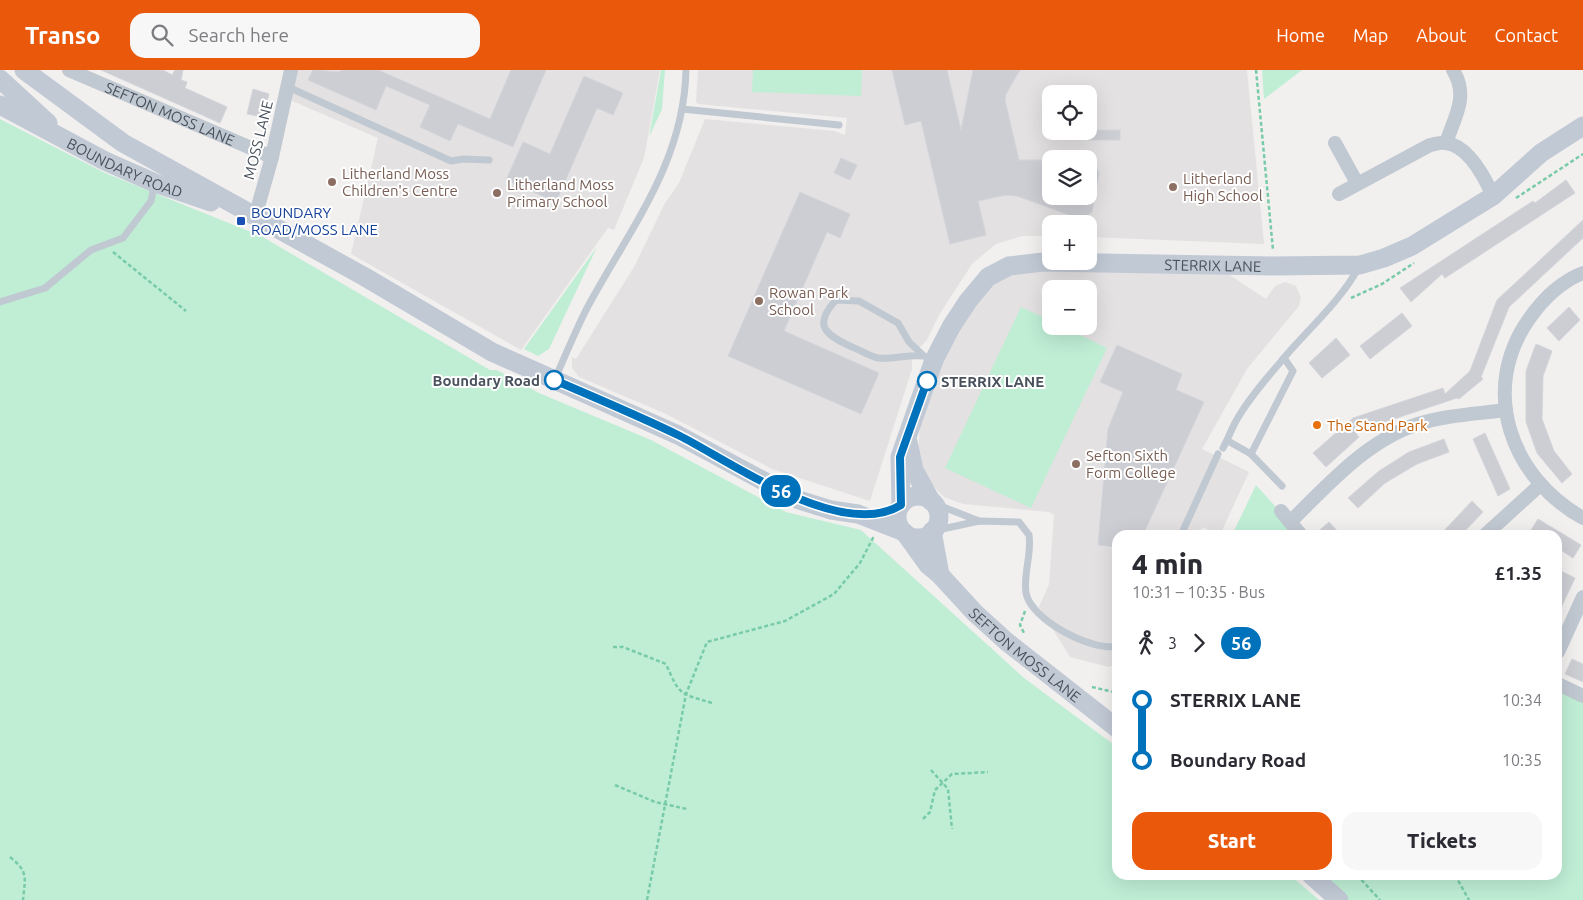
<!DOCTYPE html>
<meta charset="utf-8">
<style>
body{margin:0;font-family:Ubuntu,sans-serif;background:#f7f7f7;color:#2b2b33;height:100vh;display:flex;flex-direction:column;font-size:19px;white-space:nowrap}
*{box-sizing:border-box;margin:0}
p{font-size:16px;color:#7c7c81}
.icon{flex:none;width:28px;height:28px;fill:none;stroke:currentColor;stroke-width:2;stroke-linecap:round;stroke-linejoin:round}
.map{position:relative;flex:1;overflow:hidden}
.panel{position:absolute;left:1112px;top:460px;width:450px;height:350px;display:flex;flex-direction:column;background:#fff;border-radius:15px;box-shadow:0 5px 20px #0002}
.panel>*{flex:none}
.badge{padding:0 10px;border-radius:16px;font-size:18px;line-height:32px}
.controls{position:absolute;left:1042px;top:15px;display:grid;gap:10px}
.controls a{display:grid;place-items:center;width:55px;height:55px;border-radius:10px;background:#fff;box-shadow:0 5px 20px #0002;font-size:25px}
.map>.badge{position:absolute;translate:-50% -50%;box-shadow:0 0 0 2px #fff}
.legs{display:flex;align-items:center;gap:8px;height:55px;padding:0 20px;font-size:16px}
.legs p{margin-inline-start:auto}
.headline{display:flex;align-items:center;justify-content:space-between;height:85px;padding:0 20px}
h1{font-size:28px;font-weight:800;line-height:38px}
.cta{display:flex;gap:10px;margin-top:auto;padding:10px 20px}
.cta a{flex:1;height:58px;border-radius:15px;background:#ea580c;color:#fff;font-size:20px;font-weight:800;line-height:58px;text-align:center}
.cta a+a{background:#f7f7f7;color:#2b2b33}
ul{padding:0 20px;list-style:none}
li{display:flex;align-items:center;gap:18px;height:60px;font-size:19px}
li i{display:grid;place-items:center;width:8px;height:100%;margin:0 6px;background:currentColor}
li i::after{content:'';width:12px;height:12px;margin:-6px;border:4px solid;border-radius:50%;background:#fff}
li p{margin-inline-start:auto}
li:first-child i{background:linear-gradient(#0000 50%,currentColor 0)}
li:last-child i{background:linear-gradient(currentColor 50%,#0000 0)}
header{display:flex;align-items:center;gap:30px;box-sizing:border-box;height:70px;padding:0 25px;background:#ea580c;color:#fff}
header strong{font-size:24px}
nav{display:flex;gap:28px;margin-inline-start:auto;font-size:18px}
.search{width:350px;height:45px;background:#f7f7f7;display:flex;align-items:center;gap:12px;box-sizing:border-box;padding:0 18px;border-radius:15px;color:#7c7c81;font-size:19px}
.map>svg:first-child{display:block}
.education{fill:#e3e1e1;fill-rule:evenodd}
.green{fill:#bfeed5}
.building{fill:#ccced4;stroke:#d3d5db}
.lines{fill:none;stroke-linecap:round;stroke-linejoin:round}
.path{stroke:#78cba9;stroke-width:2.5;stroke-dasharray:4 2.5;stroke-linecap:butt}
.lane{stroke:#c0c8d1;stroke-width:7}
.street{stroke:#c0c8d1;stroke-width:14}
.secondary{stroke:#c1c9d5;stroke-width:19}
.line-1-casing{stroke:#fff;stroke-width:11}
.line-1{stroke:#0072bc;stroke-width:8}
.education-dot{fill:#8d6e63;stroke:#fff;stroke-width:2}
.transit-dot{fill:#1a4fb4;stroke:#fff;stroke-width:2}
.stop-1-dot{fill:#fff;stroke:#0072bc;stroke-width:2.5}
.food-dot{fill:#e8710a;stroke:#fff;stroke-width:2}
.labels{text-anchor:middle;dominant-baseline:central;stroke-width:4;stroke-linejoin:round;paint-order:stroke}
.street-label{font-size:15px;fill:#48515c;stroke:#fff}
.education-label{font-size:15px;fill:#785e54;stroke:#fff;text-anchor:start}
.transit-label{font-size:15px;fill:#164399;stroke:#fff;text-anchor:start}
.stop-label{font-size:15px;font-weight:bold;fill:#48515c;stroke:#fff;text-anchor:end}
.food-label{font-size:15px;fill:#c56008;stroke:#fff;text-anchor:start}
</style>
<header>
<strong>Transo</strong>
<div class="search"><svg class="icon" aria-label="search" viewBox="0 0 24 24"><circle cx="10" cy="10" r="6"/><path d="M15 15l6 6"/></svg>Search here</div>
<nav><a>Home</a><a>Map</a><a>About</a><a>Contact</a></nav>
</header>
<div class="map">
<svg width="1583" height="830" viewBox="0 0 1583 830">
<rect width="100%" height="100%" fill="#f2efef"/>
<g class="education">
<polygon points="297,0 660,0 644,88 614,160 608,158 521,280 351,184 378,68 290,30"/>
<path d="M698,0H1247L1264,174L1089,167V154H1051V166H1022L996,174L972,194L939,245L927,270L912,286V299L870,431L772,399L664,343L579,307L572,298V287L576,289L634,197L665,133L679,113L705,49L834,61L845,65L847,48L698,34L696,32ZM1051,24H1089V61H1051ZM1051,89H1089V126H1051Z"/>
<path d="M1216,196L1266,229L1275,216L1285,212L1296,216L1301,227L1299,236L1247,299L1202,379L1249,402L1220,465L1202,457L1198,465H1118L1117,594L1109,597L1070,587L1039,537L1049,514L1054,445L1049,442L963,434L944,427L927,410L918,382L920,357L946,278L999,201ZM1051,219H1089V256H1051Z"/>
</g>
<g class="green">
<polygon points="661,0 665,0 662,39 649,67"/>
<polygon points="753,0 862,0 861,26 752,22"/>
<polygon points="1262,0 1302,0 1264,29"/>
<polygon points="0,49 105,103 261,166 490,300 497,300 539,323 651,370 786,442 861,460 1024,608 1117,677 1118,805 1290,805 1319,830 0,830"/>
<polygon points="597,177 549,279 538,286 524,279"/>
<polygon points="1021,237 1051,251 1051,256 1062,256 1107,278 1031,438 945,398"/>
<polygon points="1256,415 1301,465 1232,465"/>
<polygon points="1558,614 1583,626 1583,830 1331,830 1303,805 1558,805"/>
</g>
<g class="building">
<polygon points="101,0 163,0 172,5 175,0 183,0 181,10 187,12 185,18 227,37 220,53"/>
<polygon points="313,0 340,2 341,0 378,0 490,49 511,0 546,0 513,77 458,54 450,71 420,57 430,35 386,16 376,40 308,10"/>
<polygon points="892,0 947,0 961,60 973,0 1020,0 1006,24 1005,30 1019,90 1051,90 1051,126 1089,126 1089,81 1099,103 1092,142 1085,147 1078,148 1017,126 1006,125 978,131 986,165 950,174 921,51 905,55"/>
<polygon points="584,6 623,23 613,45 597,38 556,132 506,110 523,72 550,84"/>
<polygon points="253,19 269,24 263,47 247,44"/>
<rect x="1089" y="60" width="31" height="10"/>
<polygon points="841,88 857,95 850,110 834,103"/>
<polygon points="1566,110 1575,123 1445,208 1442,204 1411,232 1400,218 1533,131 1535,133"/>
<polygon points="800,122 850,144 840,168 827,162 784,261 879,303 861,344 728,286"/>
<polygon points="1583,150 1583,168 1509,237 1481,307 1483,309 1459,329 1457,328 1355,362 1359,367 1326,397 1313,383 1353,348 1443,318 1445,324 1470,301 1497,230"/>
<polygon points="1569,237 1580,250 1559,271 1547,258"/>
<polygon points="1402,243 1412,256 1370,289 1360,276"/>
<polygon points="1336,268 1350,285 1322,308 1309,293"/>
<polygon points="1536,274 1552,281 1543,306 1542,349 1554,381 1572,404 1562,413 1537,383 1526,352 1526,301"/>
<polygon points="1117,275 1182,304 1176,320 1204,332 1143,465 1118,465 1118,477 1098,475 1108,359 1123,322 1100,312"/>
<polygon points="1485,363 1510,419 1498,426 1473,369"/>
<polygon points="1444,369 1449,382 1417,394 1385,413 1358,438 1348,428 1379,401 1409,382"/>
<polygon points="1472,431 1483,442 1461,465 1440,465"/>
<polygon points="1538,449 1581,475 1573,488 1558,478 1558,465 1528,465"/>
<polygon points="1329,452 1341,465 1314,465"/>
<polygon points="1561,501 1575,508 1558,544 1558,509"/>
<polygon points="1572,589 1583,594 1583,612 1565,604"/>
</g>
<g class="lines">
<g class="path">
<polyline points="1256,0 1273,180"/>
<polyline points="1516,128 1583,84"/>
<polyline points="113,182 186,241"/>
<polyline points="1351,228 1382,214 1414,193"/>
<polyline points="1025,541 1020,555 1025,565"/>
<path d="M613,577H623L666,594C680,626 679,623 712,633"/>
<polyline points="1092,617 1118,623"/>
<polyline points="931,700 948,719 952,759"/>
<polyline points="615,715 655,732 687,739"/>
<polyline points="923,749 930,742 935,720 952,704 988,702"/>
<path d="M10,787C29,802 25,808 23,830"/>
<polyline points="1357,805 1380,830"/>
<polyline points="1455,805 1469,830"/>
<polyline points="647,830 686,624 707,572 785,551 834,524 860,493 874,466"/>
</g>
<g class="lane">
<polyline points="288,17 451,91 463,89 489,90"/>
<polyline points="682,39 839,55"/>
<polyline points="0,232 45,218 91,180 123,168 151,131 155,113"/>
<path d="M924,286C907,284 893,290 878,288C869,286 860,280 852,277C826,265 812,256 836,230L859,231L898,253L909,272L924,286L934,290"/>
<path d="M555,309C565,286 575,262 586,240C628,161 684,94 686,0"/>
<polyline points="1228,371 1251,384 1293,301 1284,288"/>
<path d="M1223,378C1228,369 1231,360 1236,351C1248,329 1267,308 1283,289C1309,258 1339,233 1359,197"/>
<polyline points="1251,384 1282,416"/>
<polyline points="933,433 979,451"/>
<path d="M933,461L979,451L1019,452L1029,465C1032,484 1023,504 1026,523C1031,550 1092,582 1118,576"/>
<polyline points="1181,465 1218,384"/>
</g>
<g class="street">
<path id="s1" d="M69,0L272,87"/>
<polyline points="1335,73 1357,113"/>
<path d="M1446,73C1455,46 1469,26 1453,0"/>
<path d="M1339,124L1430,75C1435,74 1442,72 1446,73C1469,76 1485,108 1493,126"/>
<polyline points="255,147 272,87 291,0"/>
<path d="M1583,203C1560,212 1543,229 1529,249C1479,320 1511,408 1583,448"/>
<polyline points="1281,441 1301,465"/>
<path d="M1290,452C1327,416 1367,370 1418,354C1446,345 1477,344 1506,340"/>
<polyline points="1485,465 1540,415"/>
<polyline points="1558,582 1583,527"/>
<polyline points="1558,614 1583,626"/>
</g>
<g class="secondary">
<polyline points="24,0 123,73 365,207 492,282 678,365 799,430 831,440 858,444 904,462"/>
<polyline points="0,9 48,53"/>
<path id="s2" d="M0,35L105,91L155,113L211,132"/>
<polyline points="908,372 914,400 931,431"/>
<circle cx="918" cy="447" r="21"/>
<path id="s3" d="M901,435L900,387L934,290L951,257L968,231L988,207L1009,196L1043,192L1274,196L1360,195L1384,188L1412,176L1493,126L1541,83L1583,56"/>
<polyline points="932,461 940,505"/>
<path id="s4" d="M905,463L928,495L940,505L975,543L1007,572L1118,659"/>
<polyline points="1311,805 1339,830"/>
</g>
</g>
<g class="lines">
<defs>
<path id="line-1" d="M554,310C596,328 639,346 680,366C733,393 842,471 901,435L900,387L927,311"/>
</defs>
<use href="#line-1" class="line-1-casing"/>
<use href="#line-1" class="line-1"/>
</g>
<g class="education-dot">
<circle cx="332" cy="112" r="5"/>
<circle cx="1173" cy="117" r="5"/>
<circle cx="497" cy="123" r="5"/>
<circle cx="759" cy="231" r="5"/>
<circle cx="1076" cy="394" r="5"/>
</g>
<rect class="transit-dot" x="236" y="146" width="10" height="10" rx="2.5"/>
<g class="stop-1-dot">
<circle cx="554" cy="310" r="9"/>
<circle cx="927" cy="311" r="9"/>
</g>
<circle class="food-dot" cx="1317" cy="355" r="5"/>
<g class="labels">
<g class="street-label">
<text stroke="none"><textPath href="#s1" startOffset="110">SEFTON MOSS LANE</textPath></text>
<text transform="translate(258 70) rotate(-76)">MOSS LANE</text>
<text stroke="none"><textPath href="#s2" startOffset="140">BOUNDARY ROAD</textPath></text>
<text stroke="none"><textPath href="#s3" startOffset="478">STERRIX LANE</textPath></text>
<text stroke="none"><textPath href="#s4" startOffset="172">SEFTON MOSS LANE</textPath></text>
</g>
<g class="education-label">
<text x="342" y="103">Litherland Moss<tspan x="342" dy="17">Children's Centre</tspan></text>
<text x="1183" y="108">Litherland<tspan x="1183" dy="17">High School</tspan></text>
<text x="507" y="114">Litherland Moss<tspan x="507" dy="17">Primary School</tspan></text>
<text x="769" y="222">Rowan Park<tspan x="769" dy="17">School</tspan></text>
<text x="1086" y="385">Sefton Sixth<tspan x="1086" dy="17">Form College</tspan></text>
</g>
<g class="transit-label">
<text x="251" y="142">BOUNDARY<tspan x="251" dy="17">ROAD/MOSS LANE</tspan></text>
</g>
<g class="stop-label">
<text x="540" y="310">Boundary Road</text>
<text x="941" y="311" text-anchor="start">STERRIX LANE</text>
</g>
<g class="food-label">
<text x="1327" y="355">The Stand Park</text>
</g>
</g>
</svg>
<div class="controls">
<a><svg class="icon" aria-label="locate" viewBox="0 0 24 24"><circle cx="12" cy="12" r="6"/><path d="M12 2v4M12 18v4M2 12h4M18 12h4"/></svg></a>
<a><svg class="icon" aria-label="layers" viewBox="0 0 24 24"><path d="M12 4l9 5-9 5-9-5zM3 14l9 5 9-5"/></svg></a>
<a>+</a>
<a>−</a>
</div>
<b class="badge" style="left:781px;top:421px;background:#0072bc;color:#fff">56</b>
<section class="panel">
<div class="headline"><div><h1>4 min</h1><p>10:31 – 10:35 · Bus</p></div><b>£1.35</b></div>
<div class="legs"><svg class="icon" aria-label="walk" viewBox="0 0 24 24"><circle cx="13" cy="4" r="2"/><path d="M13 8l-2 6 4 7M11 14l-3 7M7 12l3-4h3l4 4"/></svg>3<svg class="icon" aria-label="forward" viewBox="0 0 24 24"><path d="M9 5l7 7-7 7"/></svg><b class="badge" style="background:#0072bc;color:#fff">56</b></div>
<ul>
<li><i style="color:#0072bc"></i><b>STERRIX LANE</b><p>10:34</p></li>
<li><i style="color:#0072bc"></i><b>Boundary Road</b><p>10:35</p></li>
</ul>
<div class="cta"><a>Start</a><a>Tickets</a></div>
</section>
</div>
